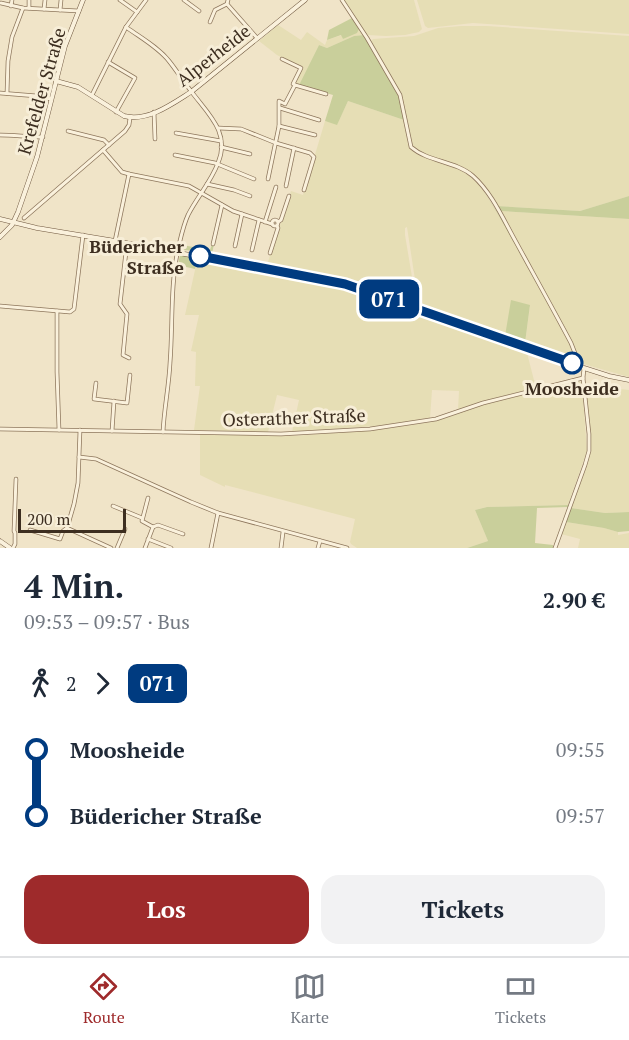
<!DOCTYPE html>
<html lang="de">
<meta charset="utf-8">
<style>
body{margin:0;font-family:"PT Serif",serif;background:#f2f2f3;color:#1f2937;height:100vh;display:flex;flex-direction:column;font-size:22px;white-space:nowrap}
*{box-sizing:border-box;margin:0}
p{font-size:20px;color:#747a83}
.icon{flex:none;width:33px;height:33px;fill:none;stroke:currentColor;stroke-width:2;stroke-linecap:round;stroke-linejoin:round}
.map{position:relative;height:548px;overflow:hidden}
.details{display:flex;flex-direction:column;background:#fff;flex:1}
.details>*{flex:none}
.badge{padding:0 12px;border-radius:9px;font-size:21px;line-height:39px}
.scale{position:absolute;left:18px;bottom:15px;width:108px;box-sizing:border-box;padding-left:6px;border:3px solid #3d2e20;border-top:0;font-size:16px;line-height:21px;white-space:nowrap;color:#3d2e20;-webkit-text-stroke:4px #f7eed8;paint-order:stroke}
.map>.badge{position:absolute;translate:-50% -50%;box-shadow:0 0 0 3px #fff}
.legs{display:flex;align-items:center;gap:9px;height:66px;padding:0 24px;font-size:20px}
.legs p{margin-inline-start:auto}
.head{display:flex;align-items:center;justify-content:space-between;height:102px;padding:0 24px}
h1{font-size:33px;font-weight:700;line-height:45px}
.button{display:flex;gap:12px;margin-top:auto;padding:12px 24px}
.button a{flex:1;height:69px;border-radius:18px;background:#9e2a2b;color:#fff;font-size:24px;font-weight:700;line-height:69px;text-align:center}
.button a+a{background:#f2f2f3;color:#1f2937}
ul{padding:0 24px;list-style:none}
li{display:flex;align-items:center;gap:21px;height:66px;font-size:22px}
li i{display:grid;place-items:center;width:9px;height:100%;margin:0 8px;background:currentColor}
li i::after{content:'';width:15px;height:15px;margin:-8px;border:4px solid;border-radius:50%;background:#fff}
li p{margin-inline-start:auto}
li:first-child i{background:linear-gradient(#0000 50%,currentColor 0)}
li:last-child i{background:linear-gradient(currentColor 50%,#0000 0)}
.tab-bar{display:flex;justify-content:space-around;align-items:center;height:84px;border-top:2px solid #e0e1e3;background:#fff;font-size:16px;color:#747a83}
.tab-bar a{display:grid;justify-items:center;gap:3px}
.tab-bar .selected{color:#9e2a2b}
.map>svg:first-child{display:block}
.farmland{fill:#e6deb5}
.green{fill:#c9cf9b}
.lines{fill:none;stroke-linecap:round;stroke-linejoin:round}
.street-casing{stroke:#8d765c;stroke-width:4.5}
.secondary-casing{stroke:#6f573f;stroke-width:5}
.street{stroke:#faf1dc;stroke-width:3}
.secondary{stroke:#faf1dc;stroke-width:4}
.line-1-casing{stroke:#fff;stroke-width:14}
.line-1{stroke:#003b80;stroke-width:9}
.stop-1-dot{fill:#fff;stroke:#003b80;stroke-width:3}
.labels{text-anchor:middle;dominant-baseline:central;stroke-width:6;stroke-linejoin:round;paint-order:stroke}
.street-label{font-size:18px;fill:#3d2e20;stroke:#f7eed8}
.stop-label{font-size:18px;font-weight:bold;fill:#3d2e20;stroke:#f7eed8;text-anchor:end}
</style>
<div class="map">
<svg width="629" height="548" viewBox="0 0 629 548">
<rect width="100%" height="100%" fill="#f0e4c8"/>
<g class="farmland">
<polygon points="344,0 414,0 422,29 419,32 405,35 386,36 367,35"/>
<polygon points="417,0 629,0 629,34 473,23 428,28 425,26"/>
<polygon points="278,25 301,40 307,32 325,45 327,40 342,35 343,39 359,29 364,35 354,36 327,48 319,45 299,85 294,83 302,68 277,55 259,41"/>
<polygon points="461,26 487,26 629,36 629,196 580,211 496,206 483,185 458,166 417,151 413,147 411,142 401,95 371,41 373,39 414,36 438,28"/>
<polygon points="348,101 404,120 408,144 411,149 416,153 457,168 470,176 481,187 499,216 525,261 570,343 576,362 525,343 530,306 506,337 419,306 407,227 405,228 405,235 416,301 416,305 344,280 267,265 291,191 303,195 325,121 337,124"/>
<polygon points="500,211 629,219 629,377 580,363 572,342"/>
<polygon points="197,261 345,290 527,353 536,388 480,402 458,410 459,391 432,390 430,418 377,426 292,432 299,400 277,395 268,432 194,430 200,386 195,386 196,352 191,351 199,315 185,315"/>
<polygon points="578,381 582,383 587,451 568,505 487,507 475,510 488,541 467,548 357,548 351,544 350,542 355,519 225,485 225,487 200,475 200,434 292,436 377,430 431,422 449,417 481,405"/>
<polygon points="586,385 629,390 629,512 605,513 571,508 587,464 591,451 590,436"/>
<polygon points="566,522 604,528 618,532 618,535 629,533 629,548 578,548 580,539 561,534"/>
</g>
<g class="green">
<polygon points="352,18 359,29 357,33 343,39 341,35 327,40 329,30"/>
<polygon points="364,35 399,96 404,120 348,101 337,125 325,121 333,95 299,85 319,45 327,48 354,36"/>
<polygon points="470,176 481,187 506,226 570,343 576,362 420,308 419,306 505,336 511,300 530,305 525,343 576,361 570,343 499,216 481,187"/>
<polygon points="629,196 629,219 500,211 496,206 580,211"/>
<polygon points="212,244 214,244 212,254 215,256 344,280 416,305 414,306 338,280 219,258 206,252 184,250 182,245 210,250"/>
<polygon points="180,255 340,285 579,368 577,370 560,364 560,365 339,288 197,261 195,269 178,265"/>
<polygon points="568,505 568,507 537,508 535,543 553,545 553,548 467,548 488,541 475,510 487,507"/>
<polygon points="571,508 605,513 629,512 629,531 618,532 604,528 566,522"/>
</g>
<g class="lines">
<defs>
<g id="street">
<polyline points="120,0 137,12"/>
<polyline points="184,0 199,11"/>
<polyline points="228,0 227,4 257,38"/>
<path d="M342,0L367,38L400,95L411,147C428,162 456,161 473,176C492,193 503,219 516,242C534,275 553,309 571,343L578,361L577,365"/>
<polyline points="1,3 23,8 79,11"/>
<polyline points="11,6 12,0"/>
<polyline points="29,8 29,0"/>
<polyline points="44,9 45,0"/>
<polyline points="60,10 61,0"/>
<polyline points="210,22 215,10 227,4"/>
<path d="M126,27C141,38 158,47 169,61C177,71 183,81 191,91C207,113 231,132 218,163C211,182 197,197 188,215C183,226 181,237 178,249C170,287 173,326 170,363C169,386 164,409 163,432"/>
<polyline points="282,59 301,68 293,84 295,85"/>
<polyline points="108,62 135,78 116,112"/>
<polyline points="0,93 37,96 51,99"/>
<polyline points="7,93 8,61 12,37 23,8"/>
<polyline points="92,95 126,27 146,0"/>
<polyline points="280,108 319,120"/>
<polyline points="154,112 155,139"/>
<polyline points="279,126 315,135"/>
<polyline points="218,128 241,129 276,143 310,153 314,157 304,190"/>
<polyline points="68,131 104,140 109,145"/>
<polyline points="176,133 221,141"/>
<path d="M0,135C14,135 28,137 43,137"/>
<polyline points="221,147 250,154"/>
<polyline points="103,150 122,172 129,174"/>
<polyline points="175,155 215,163 254,179"/>
<polyline points="268,179 279,126 279,101 285,104 295,85 326,94"/>
<polyline points="207,184 234,190 250,196"/>
<polyline points="286,186 294,148"/>
<polyline points="24,218 125,131 129,125 130,118"/>
<circle cx="275" cy="223" r="3"/>
<polyline points="265,222 276,187"/>
<polyline points="278,222 281,220 289,196"/>
<polyline points="115,241 129,174 189,186 233,211 272,224"/>
<polyline points="127,243 120,304 127,314 123,355 129,358"/>
<polyline points="213,244 222,205"/>
<polyline points="235,246 242,214"/>
<polyline points="252,250 259,220"/>
<polyline points="270,253 278,228 277,226"/>
<polyline points="0,306 70,312 74,309 83,235"/>
<polyline points="57,311 57,372 59,430"/>
<polyline points="96,383 94,399 127,403 130,375"/>
<polyline points="0,429 281,434 370,429 436,419 483,403 583,378"/>
<polyline points="80,430 78,483 74,504 67,528 111,548"/>
<polyline points="112,431 114,401"/>
<polyline points="79,457 96,459 191,502 218,513 347,548"/>
<polyline points="148,498 142,521 153,527"/>
<polyline points="113,506 142,518"/>
<polyline points="30,530 60,539 63,531 67,528"/>
<polyline points="148,539 171,548"/>
<polyline points="13,548 15,544 15,533 14,531 16,479"/>
<polyline points="117,548 125,529"/>
<polyline points="145,548 153,527 158,525 183,534"/>
<polyline points="211,548 218,513"/>
<polyline points="281,548 283,532"/>
<polyline points="318,548 320,541"/>
<polyline points="555,548 585,465 589,451 589,434 583,378 584,368"/>
</g>
<g id="secondary">
<path d="M56,81L78,87L124,116C148,122 172,104 191,92L305,0"/>
<polyline points="0,219 37,228 115,241 345,284 584,368 609,376 629,380"/>
<polyline points="0,237 12,225 18,212 37,157 65,46 83,0"/>
<polyline points="0,541 10,548"/>
</g>
</defs>
<use href="#street" class="street-casing"/>
<use href="#secondary" class="secondary-casing"/>
<use href="#street" class="street"/>
<use href="#secondary" class="secondary"/>
</g>
<g class="lines">
<defs>
<polyline id="line-1" points="200,256 345,284 572,363"/>
</defs>
<use href="#line-1" class="line-1-casing"/>
<use href="#line-1" class="line-1"/>
</g>
<g class="stop-1-dot">
<circle cx="200" cy="256" r="10"/>
<circle cx="572" cy="363" r="10"/>
</g>
<g class="labels">
<g class="street-label">
<text transform="translate(213 55) rotate(-38)">Alperheide</text>
<text transform="translate(41 91) rotate(-74)">Krefelder Straße</text>
<text transform="translate(294 417) rotate(-2)">Osterather Straße</text>
</g>
<g class="stop-label">
<text x="184" y="246">Büdericher<tspan x="184" dy="21">Straße</tspan></text>
<text x="572" y="388" text-anchor="middle">Moosheide</text>
</g>
</g>
</svg>
<div class="scale">200 m</div>
<b class="badge" style="left:389px;top:299px;background:#003b80;color:#fff">071</b>
</div>
<section class="details">
<div class="head"><div><h1>4 Min.</h1><p>09:53 – 09:57 · Bus</p></div><b>2.90 €</b></div>
<div class="legs"><svg class="icon" aria-label="walk" viewBox="0 0 24 24"><circle cx="13" cy="4" r="2"/><path d="M13 8l-2 6 4 7M11 14l-3 7M7 12l3-4h3l4 4"/></svg>2<svg class="icon" aria-label="forward" viewBox="0 0 24 24"><path d="M9 5l7 7-7 7"/></svg><b class="badge" style="background:#003b80;color:#fff">071</b></div>
<ul>
<li><i style="color:#003b80"></i><b>Moosheide</b><p>09:55</p></li>
<li><i style="color:#003b80"></i><b>Büdericher Straße</b><p>09:57</p></li>
</ul>
<div class="button"><a>Los</a><a>Tickets</a></div>
</section>
<nav class="tab-bar">
<a class="selected"><svg class="icon" aria-label="directions" viewBox="0 0 24 24"><path d="M12 3l9 9-9 9-9-9zM9 14v-3h6M13 9l2 2-2 2"/></svg>Route</a>
<a><svg class="icon" aria-label="map" viewBox="0 0 24 24"><path d="M3 6l6-2 6 2 6-2v14l-6 2-6-2-6 2zM9 4v14M15 6v14"/></svg>Karte</a>
<a><svg class="icon" aria-label="tickets" viewBox="0 0 24 24"><path d="M3 7h18v10H3zM15 7v10"/></svg>Tickets</a>
</nav>
